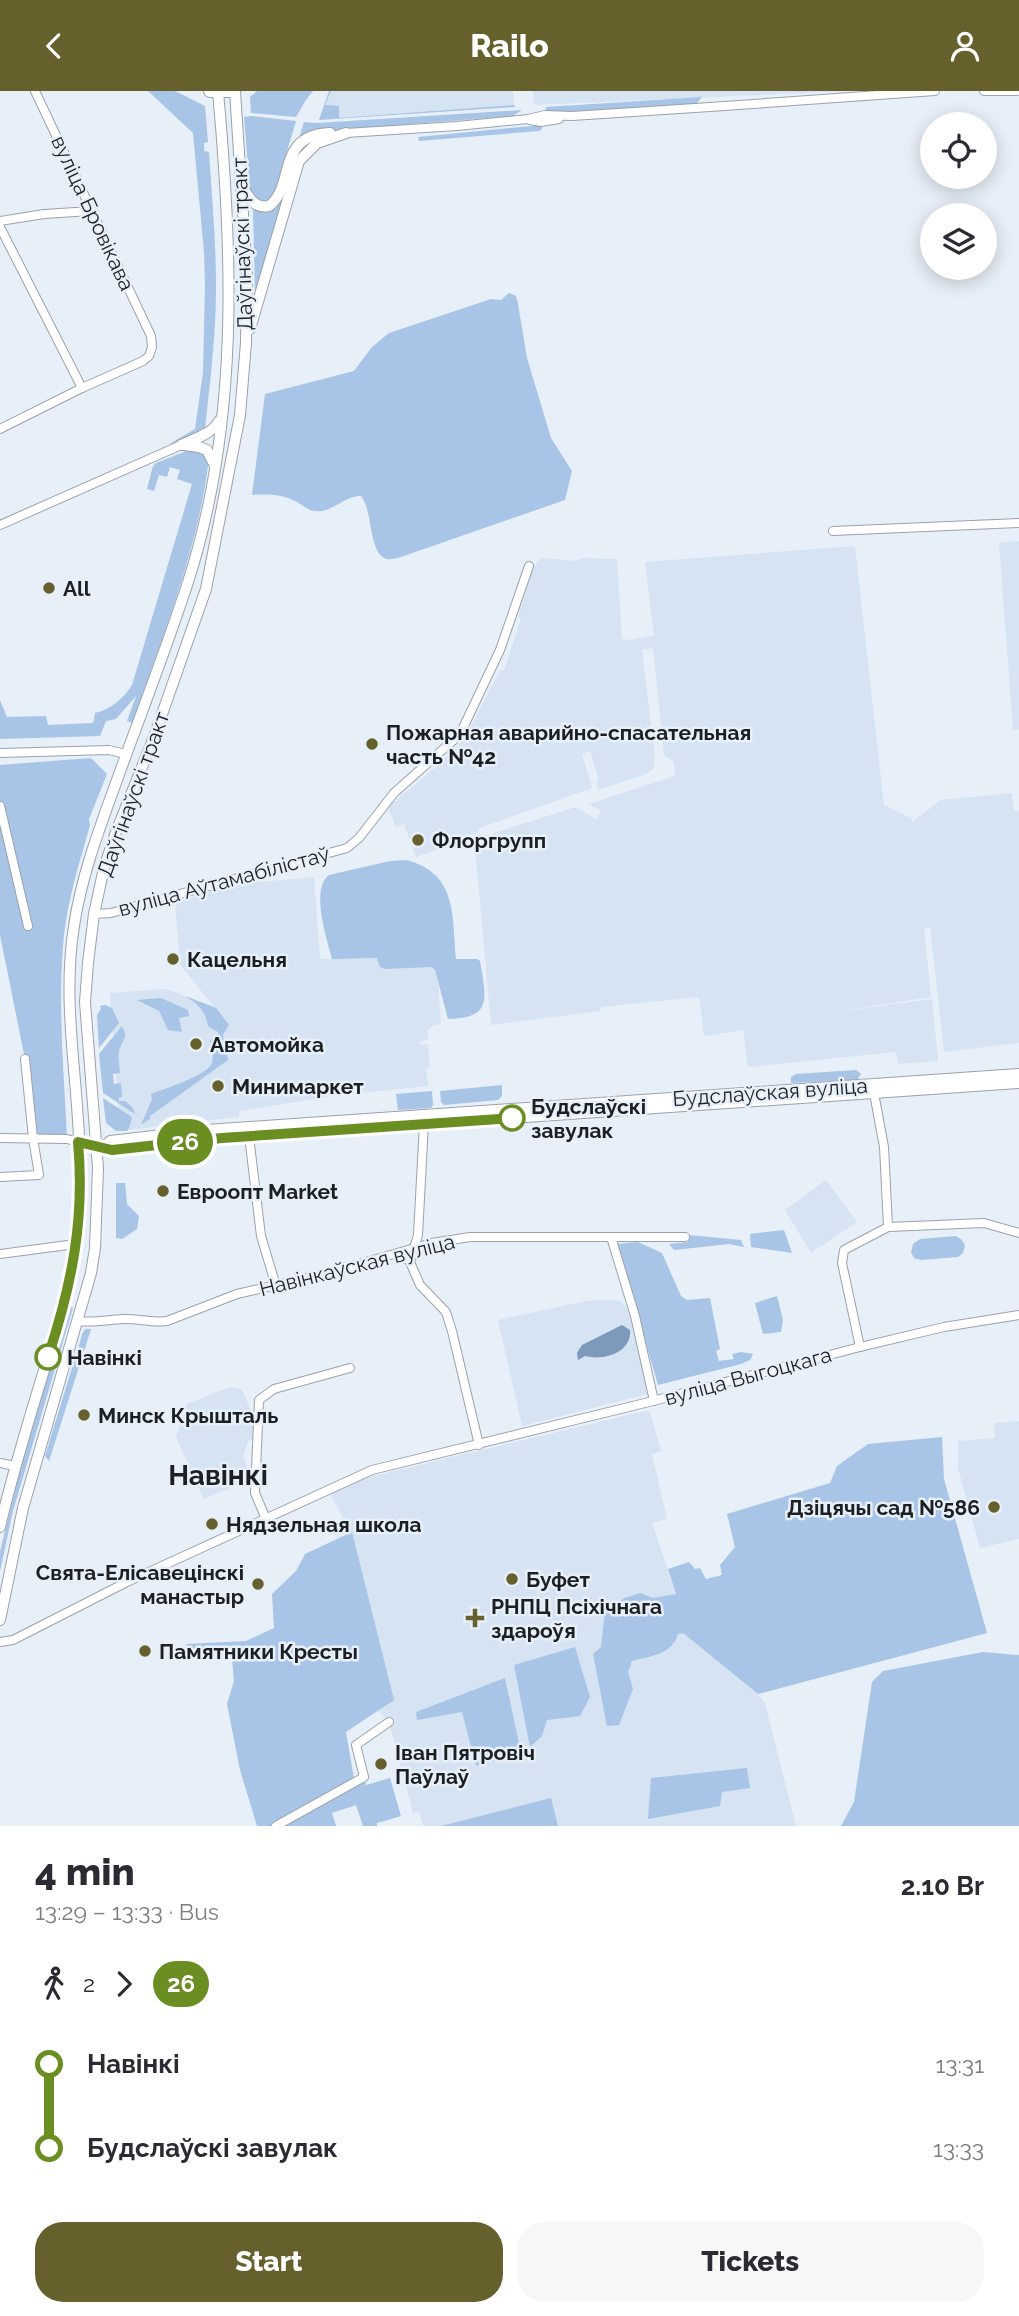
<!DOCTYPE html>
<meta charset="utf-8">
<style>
body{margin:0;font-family:Raleway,sans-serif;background:#f7f7f7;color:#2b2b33;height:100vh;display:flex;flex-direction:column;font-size:26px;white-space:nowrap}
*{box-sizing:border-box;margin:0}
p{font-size:23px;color:#7c7c81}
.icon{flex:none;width:38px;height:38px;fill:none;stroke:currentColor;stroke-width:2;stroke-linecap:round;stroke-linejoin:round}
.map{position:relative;height:1735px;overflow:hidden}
.sheet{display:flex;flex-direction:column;background:#fff;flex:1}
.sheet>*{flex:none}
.badge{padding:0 14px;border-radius:23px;font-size:24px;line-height:46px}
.controls{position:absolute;left:920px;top:21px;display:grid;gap:14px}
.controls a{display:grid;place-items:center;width:77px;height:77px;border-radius:50%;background:#fff;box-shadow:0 4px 18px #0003;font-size:35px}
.map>.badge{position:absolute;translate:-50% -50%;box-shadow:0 0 0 4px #fff}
.legs{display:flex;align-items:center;gap:10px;height:77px;padding:0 35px;font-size:23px}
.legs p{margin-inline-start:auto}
.head{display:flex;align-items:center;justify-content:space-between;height:119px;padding:0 35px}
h1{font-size:38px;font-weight:800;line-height:52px}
.button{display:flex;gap:14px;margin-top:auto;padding:14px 35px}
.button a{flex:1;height:80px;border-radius:28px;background:#65602c;color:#fff;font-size:28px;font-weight:800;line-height:80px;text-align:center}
.button a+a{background:#f7f7f7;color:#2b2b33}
ul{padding:0 35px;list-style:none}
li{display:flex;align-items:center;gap:24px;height:84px;font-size:26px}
li i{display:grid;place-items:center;width:10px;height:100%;margin:0 9px;background:currentColor}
li i::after{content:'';width:18px;height:18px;margin:-9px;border:5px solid;border-radius:50%;background:#fff}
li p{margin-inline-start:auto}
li:first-child i{background:linear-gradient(#0000 50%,currentColor 0)}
li:last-child i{background:linear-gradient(currentColor 50%,#0000 0)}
header{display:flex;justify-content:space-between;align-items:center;height:91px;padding:0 35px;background:#65602c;color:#fff;font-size:32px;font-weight:800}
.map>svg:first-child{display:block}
.built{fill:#d6e3f3}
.green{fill:#a8c4e6}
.water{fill:#7d99bb}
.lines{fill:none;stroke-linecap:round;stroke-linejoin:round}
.minor-casing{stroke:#9ba2ab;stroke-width:10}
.major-casing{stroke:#9ba2ab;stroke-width:12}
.highway-casing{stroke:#9ba2ab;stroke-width:14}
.minor{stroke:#fff;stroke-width:8}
.major{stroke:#fff;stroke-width:10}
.highway{stroke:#fff;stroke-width:12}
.line-1-casing{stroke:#fff;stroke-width:16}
.line-1{stroke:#6b8e23;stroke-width:10}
.poi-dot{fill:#65602c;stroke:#e7eff8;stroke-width:2.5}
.stop-1-dot{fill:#fff;stroke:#6b8e23;stroke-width:3.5}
.labels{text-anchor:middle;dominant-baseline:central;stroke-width:5;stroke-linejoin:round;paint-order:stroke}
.street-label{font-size:21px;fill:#1c1f23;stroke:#e7eff8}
.poi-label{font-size:21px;font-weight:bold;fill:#1c1f23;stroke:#e7eff8;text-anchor:start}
.stop-label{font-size:21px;font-weight:bold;fill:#1c1f23;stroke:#e7eff8;text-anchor:start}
.district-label{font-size:28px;font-weight:bold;fill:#1c1f23;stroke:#e7eff8}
</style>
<header><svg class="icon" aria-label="back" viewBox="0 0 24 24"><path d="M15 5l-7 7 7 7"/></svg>Railo<svg class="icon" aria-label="person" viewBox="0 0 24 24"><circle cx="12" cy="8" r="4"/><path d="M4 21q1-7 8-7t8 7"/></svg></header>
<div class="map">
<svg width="1019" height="1735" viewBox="0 0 1019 1735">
<rect width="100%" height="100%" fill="#e7eff8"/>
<g class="built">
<polygon points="331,0 513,0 514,14 339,27 325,14"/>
<polygon points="533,0 846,0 534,14"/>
<polygon points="1019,450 1019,639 1013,639 999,452"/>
<polygon points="855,455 884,714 911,727 912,731 941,709 1012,702 1014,720 1019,720 1019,952 944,961 930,836 924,837 931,906 827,922 932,908 938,970 898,973 896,961 748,976 743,939 704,945 699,906 601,916 600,920 491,934 475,756 494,742 576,716 596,728 601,720 589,713 675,685 674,671 664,664 653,557 642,559 655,666 653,678 644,684 598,699 596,691 598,690 598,686 590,660 582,663 592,697 477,738 478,741 466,746 466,749 416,766 404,733 396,736 388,716 437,675 465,647 496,587 501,579 504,580 521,527 518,526 534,474 542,467 577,470 582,467 617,468 622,548 631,549 654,544 645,471"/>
<polygon points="314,786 320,868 377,867 431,876 435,880 438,890 441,933 433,934 427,940 428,949 420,950 421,954 428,953 430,976 426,977 428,995 333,1005 239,1020 239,1026 120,1040 110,902 166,898 214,916 180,873 175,812 237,793"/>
<polygon points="826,1089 857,1131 811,1162 785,1119"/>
<polygon points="619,1209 627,1218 638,1251 651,1302 522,1335 498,1229 586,1210"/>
<polygon points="230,1296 242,1298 257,1334 257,1346 248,1350 243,1365 252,1388 204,1408 176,1346 187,1313"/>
<polygon points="645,1320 650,1321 661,1360 652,1363 667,1428 652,1432 676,1503 654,1509 683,1542 758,1603 765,1612 796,1735 423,1735 419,1721 413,1722 389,1631 276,1512 315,1460 351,1441 330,1403 357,1389"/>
<polygon points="1019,1330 1019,1448 980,1457 958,1377 958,1350 995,1347 994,1332"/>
</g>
<g class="green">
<path d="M148,0H175L205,15L208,51L204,52V60L209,61C212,106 216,151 216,197C216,244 210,291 205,338L171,353V352L195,338L203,281L205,192L204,161L193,42Z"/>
<polygon points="257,0 313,0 306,9 296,26 251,22 250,6"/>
<polygon points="329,0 331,0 325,14 339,15 339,27 514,14 515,16 319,29"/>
<polygon points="702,6 696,13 546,22 546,16"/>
<polygon points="522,19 513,25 323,40 299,47 304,31 317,32"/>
<polygon points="251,25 296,30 274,104 268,111 259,111 250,100 244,26"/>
<polygon points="542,34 542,38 539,40 419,50 418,46"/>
<polygon points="309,50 310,52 298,64 255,203 253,119 265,120 295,65"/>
<path d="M509,202L516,205L518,213L527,267L551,347L572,380L565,409L398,467C394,467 390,469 387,468C368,463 373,418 361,405C345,404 331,423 315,420C309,420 301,413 295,410C281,403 267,403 252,404L265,303L354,280L372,256L389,242L491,208L501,209Z"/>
<path d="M194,357L209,367C199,456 162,548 132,632L127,630L136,605L116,628L106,630L100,645L0,648V609L7,626L46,625L48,634L93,632L95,622C110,619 124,607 132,594L192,393L177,388L180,379L170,376L167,386L159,384L154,400L147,398L153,375L156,372Z"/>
<path d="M91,667L107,683L89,728L90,734C80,770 68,807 64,844C57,912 64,980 67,1048L33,1047L25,968L0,844V674Z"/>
<path d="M406,769C458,782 452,826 456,868H477L480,870C486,907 493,927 448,928L435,879L431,876L385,878L380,876L377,867L332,868C327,848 310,798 329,784L390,770Z"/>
<path d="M185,905L216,917L229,934L223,944L228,969L150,1025V1028L141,1034L152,1008L151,1003C164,998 208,984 212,972C214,965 211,955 210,949L218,947V941L208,935C205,919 199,914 185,905Z"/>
<polygon points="161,907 188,919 189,925 179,927 182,941 168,939 159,920 137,909"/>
<polygon points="105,914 112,917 119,932 99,957 97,924 101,918 100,915"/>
<path d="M122,935C128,946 124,947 120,957C117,964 120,975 120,982L113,983L114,993L121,992L122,1006H119V1010H125C130,1014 134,1017 135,1023L103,1002L99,963Z"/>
<polygon points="856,979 861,983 857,989 791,992 791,986 796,983"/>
<polygon points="502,994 502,1005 498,1009 444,1014 441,1011 440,1000"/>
<polygon points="432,1000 433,1014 431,1017 398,1019 396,1003"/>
<polygon points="103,1007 132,1026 130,1035 127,1040 116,1040 106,1032"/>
<polygon points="116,1092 125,1092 127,1113 139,1125 137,1138 122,1148 116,1147"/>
<polygon points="784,1139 792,1162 751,1156 750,1143"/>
<polygon points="688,1144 741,1149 744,1156 729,1153 674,1159 669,1153 688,1151"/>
<polygon points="956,1145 962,1149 965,1155 963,1162 958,1166 921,1169 914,1167 911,1161 913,1153 920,1148"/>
<polygon points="638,1151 662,1162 681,1205 687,1209 710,1207 720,1258 716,1260 719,1270 734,1268 732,1263 741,1261 753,1263 750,1269 741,1273 658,1294 617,1153"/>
<polygon points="777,1205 783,1229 781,1241 763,1243 755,1212"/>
<polygon points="69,1215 73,1217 13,1420 0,1480 0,1461 21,1375"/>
<polygon points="86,1238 91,1238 49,1370 45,1365 83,1241"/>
<path d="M942,1346L944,1388L987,1542L758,1603L683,1542L678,1543C672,1564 650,1565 632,1570L628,1581L633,1598L619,1634L607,1635L593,1563L601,1556L605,1519L625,1507L640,1502L653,1507L676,1503L668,1478L689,1471L695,1478L700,1477L706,1488L722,1484L720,1474L735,1456L727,1423L830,1392L837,1375L868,1353Z"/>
<polygon points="352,1441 394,1609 346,1641 354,1688 271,1735 257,1735 240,1679 227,1613 234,1590 232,1568 189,1558 186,1553 246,1550 274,1537 272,1503 296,1480 305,1463"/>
<polygon points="575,1556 590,1606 580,1625 547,1629 542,1645 530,1656 514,1574"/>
<polygon points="983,1561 1019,1564 1019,1735 841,1735 854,1711 872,1591 883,1580"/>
<polygon points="505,1587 521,1662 476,1675 462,1621 417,1629 416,1621"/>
<polygon points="747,1677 750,1697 722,1701 720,1715 648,1728 651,1687"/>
<polygon points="364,1686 366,1694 390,1687 401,1725 377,1732 377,1735 363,1735 356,1714 332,1722 336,1735 284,1735 307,1723 327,1706"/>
<polygon points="551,1707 558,1735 441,1735"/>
</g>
<path class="water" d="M622,1234L630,1239C632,1262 603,1270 585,1265L578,1269L577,1262L582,1254Z"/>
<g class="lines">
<defs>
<g id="minor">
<polyline points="984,0 1017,0"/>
<polyline points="530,29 541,31 559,28"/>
<polyline points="346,42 457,35 528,28 545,24 572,25 710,16 935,0"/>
<polyline points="0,130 44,123 91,120"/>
<polyline points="0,136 82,297"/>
<polyline points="0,338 82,297 143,270 149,265 152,256 151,245 35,0"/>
<polyline points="0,434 181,354"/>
<polyline points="833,440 1019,432"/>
<polyline points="0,662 109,659 126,663"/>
<polyline points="0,715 28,835"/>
<polyline points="94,823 111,822 347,757 359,747 394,702 457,646 463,637 500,559 529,475"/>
<polyline points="874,1002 884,1056 888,1136"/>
<polyline points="249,1045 261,1145 276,1195"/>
<polyline points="0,1047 67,1048 78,1051"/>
<polyline points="0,1086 39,1084 33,1047 25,968"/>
<polyline points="611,1146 635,1225 654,1310"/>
<polyline points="0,1163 68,1154 76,1157"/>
<polyline points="396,1163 405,1166 410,1171 420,1194 446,1221 452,1240 479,1354"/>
<polyline points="410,1171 418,1144 424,1032"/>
<path d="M77,1230C93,1232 107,1229 122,1228C137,1227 152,1232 167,1230L237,1203L321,1184L432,1152L470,1146H685"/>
<polyline points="860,1256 842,1172 844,1159 888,1136 984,1132 1019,1142"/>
<polyline points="0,1372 15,1375"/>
<polyline points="266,1428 255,1402 259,1309 274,1298 350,1277"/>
<polyline points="0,1551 13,1549 127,1491 372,1379 649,1311 860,1256 944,1236 1019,1224"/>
<polyline points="276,1735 364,1686 356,1654 389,1631"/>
</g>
<g id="major">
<path d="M243,97C250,108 255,118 269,115C296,95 275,44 330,42"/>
<polyline points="250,238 299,70 317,52 346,42"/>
<path d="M181,354C194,348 212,343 219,330"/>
<polyline points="184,354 199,356 207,359 214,373"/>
<polyline points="91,1054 112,1059 249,1045 1019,992"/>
<polyline points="104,1056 110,1050 206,1039 1019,983"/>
<path d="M0,1436C13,1379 31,1322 48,1266C59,1228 73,1191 77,1151C79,1127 80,1102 80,1078C80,996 61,916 74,835C81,788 97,744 113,700C138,630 165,562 188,491C239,333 233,164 218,1"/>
<polyline points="0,1529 23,1417 91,1182 95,1157 98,1077 85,911 88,872 94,823 104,777 116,741 154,646 206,498 240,324 246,252 247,185 235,0"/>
</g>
<polyline id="highway" points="210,0 234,0"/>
</defs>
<use href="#minor" class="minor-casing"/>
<use href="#major" class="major-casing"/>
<use href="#highway" class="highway-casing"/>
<use href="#minor" class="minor"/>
<use href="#major" class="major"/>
<use href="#highway" class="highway"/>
</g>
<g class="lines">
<defs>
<path id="line-1" d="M48,1266C72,1193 85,1128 78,1051L112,1059L222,1047L512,1027"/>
</defs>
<use href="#line-1" class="line-1-casing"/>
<use href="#line-1" class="line-1"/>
</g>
<g class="poi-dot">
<circle cx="49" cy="497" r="7"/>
<circle cx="372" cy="653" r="7"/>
<circle cx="418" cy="749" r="7"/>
<circle cx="173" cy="868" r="7"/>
<circle cx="196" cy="953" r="7"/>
<circle cx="218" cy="995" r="7"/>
<circle cx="163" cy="1100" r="7"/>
<circle cx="84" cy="1324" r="7"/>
<circle cx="994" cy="1416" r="7"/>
<circle cx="212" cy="1433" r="7"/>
<circle cx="512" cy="1488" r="7"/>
<circle cx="258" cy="1493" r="7"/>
<path d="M471.5 1516.5h7v7h7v7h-7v7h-7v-7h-7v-7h7z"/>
<circle cx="145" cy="1560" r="7"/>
<circle cx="381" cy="1673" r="7"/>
</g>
<g class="stop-1-dot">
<circle cx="512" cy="1027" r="12"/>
<circle cx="48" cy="1266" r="12"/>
</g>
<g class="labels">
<g class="street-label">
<text transform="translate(93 122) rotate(65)">вуліца Бровікава</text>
<text transform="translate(242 153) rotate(-92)">Даўгінаўскі тракт</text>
<text transform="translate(133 703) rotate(-70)">Даўгінаўскі тракт</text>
<text transform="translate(224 790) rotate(-15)">вуліца Аўтамабілістаў</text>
<text transform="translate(770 1001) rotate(-4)">Будслаўская вуліца</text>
<text transform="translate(357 1174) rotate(-14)">Навінкаўская вуліца</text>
<text transform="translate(748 1285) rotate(-15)">вуліца Выгоцкага</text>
</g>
<g class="poi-label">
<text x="63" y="497">All</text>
<text x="386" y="641">Пожарная аварийно-спасательная<tspan x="386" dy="24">часть №42</tspan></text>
<text x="432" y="749">Флоргрупп</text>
<text x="187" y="868">Кацельня</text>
<text x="210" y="953">Автомойка</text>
<text x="232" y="995">Минимаркет</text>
<text x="177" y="1100">Евроопт Market</text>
<text x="98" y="1324">Минск Крышталь</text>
<text x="980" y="1416" text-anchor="end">Дзіцячы сад №586</text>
<text x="226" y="1433">Нядзельная школа</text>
<text x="244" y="1481" text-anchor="end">Свята-Елісавецінскі<tspan x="244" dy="24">манастыр</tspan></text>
<text x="526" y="1488">Буфет</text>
<text x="491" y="1515">РНПЦ Псіхічнага<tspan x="491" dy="24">здароўя</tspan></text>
<text x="159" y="1560">Памятники Кресты</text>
<text x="395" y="1661">Іван Пятровіч<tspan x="395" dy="24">Паўлаў</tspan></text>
</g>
<g class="stop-label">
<text x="531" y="1015">Будслаўскі<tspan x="531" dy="24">завулак</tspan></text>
<text x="67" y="1266">Навінкі</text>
</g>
<g class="district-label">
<text x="218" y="1384">Навінкі</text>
</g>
</g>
</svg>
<div class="controls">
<a><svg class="icon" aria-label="locate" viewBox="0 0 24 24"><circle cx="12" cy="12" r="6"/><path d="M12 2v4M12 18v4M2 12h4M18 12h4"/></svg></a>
<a><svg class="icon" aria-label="layers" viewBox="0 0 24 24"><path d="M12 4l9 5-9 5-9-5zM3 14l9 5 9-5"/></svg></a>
</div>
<b class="badge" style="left:185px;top:1051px;background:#6b8e23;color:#fff">26</b>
</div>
<section class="sheet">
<div class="head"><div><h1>4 min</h1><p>13:29 – 13:33 · Bus</p></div><b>2.10 Br</b></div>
<div class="legs"><svg class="icon" aria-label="walk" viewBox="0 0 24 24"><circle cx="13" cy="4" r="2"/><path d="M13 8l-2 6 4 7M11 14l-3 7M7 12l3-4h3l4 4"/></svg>2<svg class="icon" aria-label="forward" viewBox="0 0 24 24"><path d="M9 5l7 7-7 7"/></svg><b class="badge" style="background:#6b8e23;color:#fff">26</b></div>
<ul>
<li><i style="color:#6b8e23"></i><b>Навінкі</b><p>13:31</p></li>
<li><i style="color:#6b8e23"></i><b>Будслаўскі завулак</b><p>13:33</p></li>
</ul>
<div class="button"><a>Start</a><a>Tickets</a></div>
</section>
